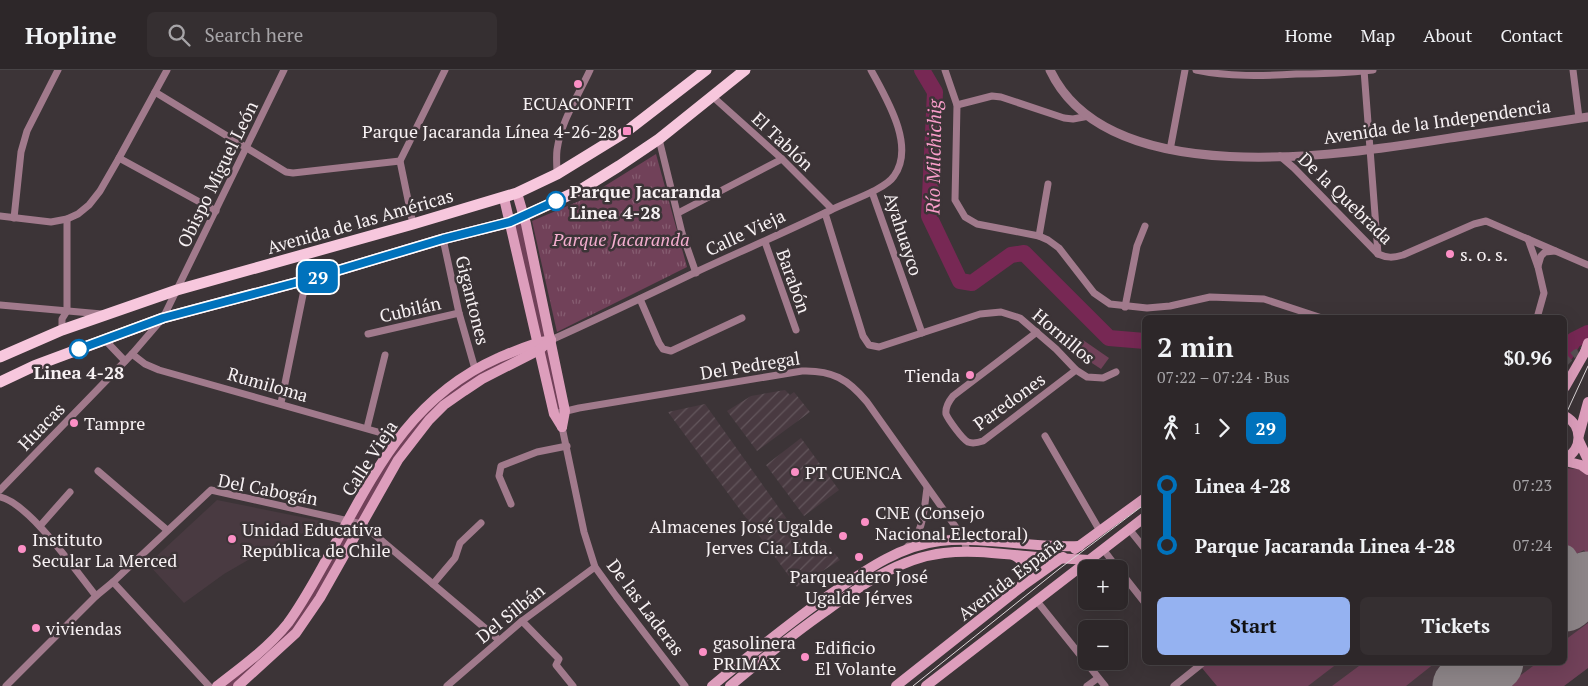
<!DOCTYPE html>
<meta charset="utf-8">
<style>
body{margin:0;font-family:"PT Serif",serif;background:#352f31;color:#f1f3f6;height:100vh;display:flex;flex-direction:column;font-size:19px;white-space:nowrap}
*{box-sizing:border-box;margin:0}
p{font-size:16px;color:#a7a5a8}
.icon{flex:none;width:28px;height:28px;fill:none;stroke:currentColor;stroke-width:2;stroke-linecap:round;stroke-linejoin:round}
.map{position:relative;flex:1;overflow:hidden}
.sheet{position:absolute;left:1142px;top:245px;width:425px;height:350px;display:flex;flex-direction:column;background:#2d2729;border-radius:8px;box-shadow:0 5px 20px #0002,0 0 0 1px #484446}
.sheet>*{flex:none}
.badge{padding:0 10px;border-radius:8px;font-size:18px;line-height:32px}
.tools{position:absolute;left:1078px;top:490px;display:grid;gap:10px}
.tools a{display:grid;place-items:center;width:50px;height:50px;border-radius:8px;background:#2d2729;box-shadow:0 5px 20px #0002,0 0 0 1px #484446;font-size:25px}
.map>.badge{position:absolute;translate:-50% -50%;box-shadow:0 0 0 2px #fff}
.legs{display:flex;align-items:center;gap:8px;height:55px;padding:0 15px;font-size:16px}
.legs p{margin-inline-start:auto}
.headline{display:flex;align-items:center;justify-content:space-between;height:85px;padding:0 15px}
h1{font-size:28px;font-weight:700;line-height:38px}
.button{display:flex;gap:10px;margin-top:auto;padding:10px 15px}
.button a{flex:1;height:58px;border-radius:8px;background:#95b2f1;color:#111;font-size:20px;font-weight:700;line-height:58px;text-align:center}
.button a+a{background:#352f31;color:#f1f3f6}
ul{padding:0 15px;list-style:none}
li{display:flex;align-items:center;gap:18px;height:60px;font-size:19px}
li i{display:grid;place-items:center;width:8px;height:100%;margin:0 6px;background:currentColor}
li i::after{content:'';width:12px;height:12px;margin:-6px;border:4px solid;border-radius:50%;background:#2d2729}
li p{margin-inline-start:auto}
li:first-child i{background:linear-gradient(#0000 50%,currentColor 0)}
li:last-child i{background:linear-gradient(currentColor 50%,#0000 0)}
header{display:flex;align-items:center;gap:30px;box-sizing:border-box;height:70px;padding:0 25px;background:#2d2729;border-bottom:1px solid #484446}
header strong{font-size:24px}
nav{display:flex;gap:28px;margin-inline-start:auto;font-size:18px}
.search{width:350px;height:45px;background:#352f31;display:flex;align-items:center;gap:12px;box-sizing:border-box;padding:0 18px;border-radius:8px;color:#a7a5a8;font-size:19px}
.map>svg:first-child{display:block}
.built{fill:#493a41}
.industrial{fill:url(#industrial-furrows)}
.grass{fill:#714159}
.park{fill:url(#park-tufts)}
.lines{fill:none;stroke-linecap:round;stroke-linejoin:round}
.river{stroke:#772854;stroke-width:16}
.taxiway{stroke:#8c8487;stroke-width:24}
.runway{stroke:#8c8487;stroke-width:61}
.minor-tunnel{stroke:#585053;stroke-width:7;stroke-dasharray:7 3.5;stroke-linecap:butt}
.minor{stroke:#a17a8c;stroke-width:7}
.tertiary{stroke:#a17a8c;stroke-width:9}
.secondary{stroke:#dd9ebc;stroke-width:10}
.primary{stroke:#f7c7dd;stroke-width:11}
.tram{stroke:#dbd5d7;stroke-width:1}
.secondary-bridge{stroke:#dd9ebc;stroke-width:10}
.line-1-casing{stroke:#fff;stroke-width:11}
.line-1{stroke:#0072bc;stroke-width:8}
.poi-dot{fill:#fb8fc5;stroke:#3c3437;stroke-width:2}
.stop-1-dot{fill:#fff;stroke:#0072bc;stroke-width:2.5}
.labels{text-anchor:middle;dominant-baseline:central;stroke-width:5;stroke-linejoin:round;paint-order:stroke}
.poi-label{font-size:18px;fill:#f7f1f3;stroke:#3c3437;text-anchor:start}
.street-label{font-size:18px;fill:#f7f1f3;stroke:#3c3437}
.stop-label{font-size:18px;font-weight:bold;fill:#f7f1f3;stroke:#3c3437;text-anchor:start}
.park-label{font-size:18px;font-style:italic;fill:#f4aecf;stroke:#3c3437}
.water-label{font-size:19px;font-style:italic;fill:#f89dc9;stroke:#3c3437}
</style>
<header>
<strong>Hopline</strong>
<div class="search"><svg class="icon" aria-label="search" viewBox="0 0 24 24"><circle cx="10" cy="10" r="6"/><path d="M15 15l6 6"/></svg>Search here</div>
<nav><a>Home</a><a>Map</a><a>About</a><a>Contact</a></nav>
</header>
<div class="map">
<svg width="1588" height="616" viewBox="0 0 1588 616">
<defs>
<pattern id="industrial-furrows" width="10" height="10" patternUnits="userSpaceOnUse" patternTransform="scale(1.25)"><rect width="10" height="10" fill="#493a41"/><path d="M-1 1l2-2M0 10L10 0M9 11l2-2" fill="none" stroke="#64575d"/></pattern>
<pattern id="park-tufts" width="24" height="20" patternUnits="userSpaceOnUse" patternTransform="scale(1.25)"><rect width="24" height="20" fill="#714159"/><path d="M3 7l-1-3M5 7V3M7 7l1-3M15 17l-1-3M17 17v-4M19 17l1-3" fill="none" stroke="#865d71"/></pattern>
</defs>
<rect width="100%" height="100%" fill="#3c3437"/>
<g class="built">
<polygon points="1565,422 1588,422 1588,598 1564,616 1217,616 1202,598 1208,592 1565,592"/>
<polygon points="217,430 326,452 255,486 224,504 184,533 148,494"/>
</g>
<g class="industrial">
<polygon points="785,320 790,325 794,322 810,342 757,381 727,341 751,326"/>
<polygon points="705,334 809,480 824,470 840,490 797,517 668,342"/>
<polygon points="801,368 839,420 804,446 766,395"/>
</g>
<g class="grass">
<polygon points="521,153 548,265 539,268 513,156"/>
<polygon points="1083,270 1109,288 1101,299 1075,282"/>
<polygon points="520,278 539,280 464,321 415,367 296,563 238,616 217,616 287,554 374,406 439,324"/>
<polygon points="551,279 563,339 556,341 541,282"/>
<polygon points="1565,398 1579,399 1588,403 1588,486 1584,480 1576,484 1565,476"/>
<polygon points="1588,553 1588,598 1564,616 1506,616 1537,593 1565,592 1565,570"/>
<polygon points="1209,592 1338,593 1308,616 1217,616 1202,598"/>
<polygon points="1363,593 1363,592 1435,593 1406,616 1332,616"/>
</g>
<polygon class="park" points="656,84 687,197 557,262 532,151 584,129"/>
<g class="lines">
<g class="river">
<polyline points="922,0 935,22 929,146 960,211 972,213 1011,185 1024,183 1109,268 1145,271"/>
<polyline points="1565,285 1574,270 1588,263"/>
</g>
<polyline class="taxiway" points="1565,487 1583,516"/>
<g class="runway">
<polyline points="1565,531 1588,512"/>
<polyline points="1463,616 1493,592"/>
</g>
<path class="minor-tunnel" d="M1565,293C1572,285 1578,280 1588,279"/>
<g class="minor">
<polyline points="945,0 957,35 955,130 965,147 977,154 1039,166 1048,170 1059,178 1094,223 1110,234 1147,238 1170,236 1210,227 1264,229 1322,248"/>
<path d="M1196,0C1229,7 1263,6 1296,4C1321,4 1347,3 1373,0"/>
<polyline points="1364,0 1378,184"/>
<polyline points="1573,0 1579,48"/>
<polyline points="155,22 286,102 293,103 400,91"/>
<polyline points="712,26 782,89 832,139"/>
<polyline points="957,35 992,26 1001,27 1064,48 1073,49 1089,46"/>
<polyline points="659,69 682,163 696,203"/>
<polyline points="1170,80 1185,0"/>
<path d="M1280,86L1294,98L1378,184C1387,188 1393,188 1403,185L1474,154L1486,151L1588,195"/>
<polyline points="119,88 216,141"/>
<path d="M557,104C557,96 556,88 557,80C561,51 578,26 590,0"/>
<polyline points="872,122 922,263"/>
<polyline points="678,143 782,89"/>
<polyline points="825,143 863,266 869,275 879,277 980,244 1001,242 1020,248 1056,279 1076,300 1087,307 1103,308 1116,302"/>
<polyline points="0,146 51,152 67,149 78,144 89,135 100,121 119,88 167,0"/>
<polyline points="14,148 21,82 27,61 58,0"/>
<polyline points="67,149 67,241"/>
<polyline points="413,154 400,91 445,0"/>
<polyline points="1039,166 1048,114"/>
<polyline points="443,169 459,243 475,299"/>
<polyline points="1528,169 1538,197 1544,223 1537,248"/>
<polyline points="765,172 796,260"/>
<polyline points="1538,196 1541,186 1545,182 1555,181"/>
<polyline points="640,229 659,273 663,279 671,281 742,248"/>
<polyline points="0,235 102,244"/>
<polyline points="1125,237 1137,176 1145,156"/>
<polyline points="62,260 62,249 67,241"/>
<path d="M1037,262L953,326C949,331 945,337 946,344C948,349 962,369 968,372C973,374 977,373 983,371L1076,300"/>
<polyline points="368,264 459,243"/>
<polyline points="105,270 125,291"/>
<path d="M551,270C600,248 648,225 696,202C741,181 786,162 831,140C846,132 885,120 894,106C916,76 886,28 871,0"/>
<polyline points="132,284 145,294 159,300 399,368"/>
<polyline points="281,333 306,210"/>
<path d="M554,344L579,338L802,301C832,300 848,309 867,332L960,463L964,470L967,481"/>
<polyline points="562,357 584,462 595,497 616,526 685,616"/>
<polyline points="367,358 385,285"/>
<polyline points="1045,366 1100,461"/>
<polyline points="98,401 167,460"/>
<polyline points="0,420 132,284 163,248 284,0"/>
<path d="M0,427C29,433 76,501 96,526"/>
<polyline points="511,434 499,406 501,396 537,382 567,376"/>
<polyline points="40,456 70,422"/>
<polyline points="1129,459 1145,479"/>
<path d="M907,477C924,464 924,438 927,418"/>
<polyline points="1103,479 1118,499"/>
<polyline points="1119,500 1145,533"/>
<polyline points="113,512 209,616"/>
<polyline points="433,514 455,488 460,473 481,453"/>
<polyline points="1036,530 1105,616"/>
<polyline points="522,551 559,589 556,595 573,616"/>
<polyline points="6,616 96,526 113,512 211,420 362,454 499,570"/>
<polyline points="447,616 522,551 595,497"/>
<polyline points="1087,616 1098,608"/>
<polyline points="1174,616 1204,592"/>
</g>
<path class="tertiary" d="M1050,0C1109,125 1349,84 1457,67C1501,60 1544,54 1588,47"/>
<g class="secondary">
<polyline points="517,123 526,154 565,341 562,357"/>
<polyline points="504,128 554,344 562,357"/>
<polyline points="1565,317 1585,282"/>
<path d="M1565,346C1583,356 1583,379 1565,389"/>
<polyline points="1579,365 1588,332"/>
<polyline points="1579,371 1588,390"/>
<polyline points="1565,391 1581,395 1588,400"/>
<polyline points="1075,479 1145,428"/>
<path d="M1013,485C1027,491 1026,504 1021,517"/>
<path d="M217,616C242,597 269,577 288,553C304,531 316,508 329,485C374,404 408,328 498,288C515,281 532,273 551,270"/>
<polyline points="238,616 296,563 320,528 398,390 429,350 444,335 464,321 482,309 539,280 551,270"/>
<path d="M712,616C750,585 788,554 829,525C863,502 898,476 940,471C987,466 1033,479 1080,476"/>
<path d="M730,616C761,590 793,564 826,541C861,515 900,488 944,483C976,479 1007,485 1039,487C1056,488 1072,489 1089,490"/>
<polyline points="896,616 1021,517 1063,487"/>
<polyline points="926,616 1145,447"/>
</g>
<g class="primary">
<polyline points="0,287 62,260 177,220 413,154 517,123 557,104 627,61 706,0"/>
<polyline points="0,312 34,296 163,248 306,210 443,169 510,152 524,146 582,119 619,96 659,69 745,0"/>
</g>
<g class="tram">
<polyline points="1565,346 1588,296"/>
<polyline points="913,616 1059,499 1145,434"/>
</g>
<polyline class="secondary-bridge" points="1585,282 1588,273"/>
</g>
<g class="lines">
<defs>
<polyline id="line-1" points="79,279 163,248 306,210 443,169 510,152 556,131"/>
</defs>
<use href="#line-1" class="line-1-casing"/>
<use href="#line-1" class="line-1"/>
</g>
<g class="poi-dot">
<circle cx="578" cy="14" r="5"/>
<rect x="622" y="56" width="10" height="10" rx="2.5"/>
<circle cx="1450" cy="184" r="5"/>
<circle cx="970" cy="305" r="5"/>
<circle cx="74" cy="353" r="5"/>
<circle cx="795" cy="402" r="5"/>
<circle cx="865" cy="452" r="5"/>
<circle cx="843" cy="466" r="5"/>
<circle cx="232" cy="469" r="5"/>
<circle cx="22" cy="479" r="5"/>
<circle cx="859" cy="487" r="5"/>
<circle cx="36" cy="558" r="5"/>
<circle cx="703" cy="582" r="5"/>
<circle cx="805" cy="587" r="5"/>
</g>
<g class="stop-1-dot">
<circle cx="556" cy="131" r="9"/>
<circle cx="79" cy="279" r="9"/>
</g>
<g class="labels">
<g class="poi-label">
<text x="578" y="33" text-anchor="middle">ECUACONFIT</text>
<text x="617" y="61" text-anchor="end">Parque Jacaranda Línea 4-26-28</text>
<text x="1460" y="184">s. o. s.</text>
<text x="960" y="305" text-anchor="end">Tienda</text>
<text x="84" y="353">Tampre</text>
<text x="805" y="402">PT CUENCA</text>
<text x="875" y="442">CNE (Consejo<tspan x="875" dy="21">Nacional Electoral)</tspan></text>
<text x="833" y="456" text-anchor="end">Almacenes José Ugalde<tspan x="833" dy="21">Jerves Cia. Ltda.</tspan></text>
<text x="242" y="459">Unidad Educativa<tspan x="242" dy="21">República de Chile</tspan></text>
<text x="32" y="469">Instituto<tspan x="32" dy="21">Secular La Merced</tspan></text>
<text x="859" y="506" text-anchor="middle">Parqueadero José<tspan x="859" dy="21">Ugalde Jérves</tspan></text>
<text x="46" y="558">viviendas</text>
<text x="713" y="572">gasolinera<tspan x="713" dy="21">PRIMAX</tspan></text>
<text x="815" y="577">Edificio<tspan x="815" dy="21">El Volante</tspan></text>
</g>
<g class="street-label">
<text transform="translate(1437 51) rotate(-8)">Avenida de la Independencia</text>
<text transform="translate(783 71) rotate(43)">El Tablón</text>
<text transform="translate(217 104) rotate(-64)">Obispo Miguel León</text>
<text transform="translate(1346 128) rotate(44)">De la Quebrada</text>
<text transform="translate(360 151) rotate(-16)">Avenida de las Américas</text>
<text transform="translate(745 162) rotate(-25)">Calle Vieja</text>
<text transform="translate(904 164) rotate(72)">Ayahuayco</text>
<text transform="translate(794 211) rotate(70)">Barabón</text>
<text transform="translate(473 230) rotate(76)">Gigantones</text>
<text transform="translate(410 239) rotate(-13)">Cubilán</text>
<text transform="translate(1064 266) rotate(40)">Hornillos</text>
<text transform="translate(750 295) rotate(-9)">Del Pedregal</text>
<text transform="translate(268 314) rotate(16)">Rumiloma</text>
<text transform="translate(1009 331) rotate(-36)">Paredones</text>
<text transform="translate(41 356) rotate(-46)">Huacas</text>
<text transform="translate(369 388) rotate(-57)">Calle Vieja</text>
<text transform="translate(268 419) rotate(11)">Del Cabogán</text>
<text transform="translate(1010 508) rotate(-37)">Avenida España</text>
<text transform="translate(646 537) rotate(53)">De las Laderas</text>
<text transform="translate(510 543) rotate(-39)">Del Silbán</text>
</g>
<g class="stop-label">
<text x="570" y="121">Parque Jacaranda<tspan x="570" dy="21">Linea 4-28</tspan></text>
<text x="79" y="302" text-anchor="middle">Linea 4-28</text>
</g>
<g class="park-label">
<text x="621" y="169">Parque Jacaranda</text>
</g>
<g class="water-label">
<text transform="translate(933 87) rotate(-89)">Río Milchichig</text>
</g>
</g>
</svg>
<div class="tools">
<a>+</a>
<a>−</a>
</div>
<b class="badge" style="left:318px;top:207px;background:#0072bc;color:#fff">29</b>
<section class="sheet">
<div class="headline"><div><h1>2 min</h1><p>07:22 – 07:24 · Bus</p></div><b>$0.96</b></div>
<div class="legs"><svg class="icon" aria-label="walk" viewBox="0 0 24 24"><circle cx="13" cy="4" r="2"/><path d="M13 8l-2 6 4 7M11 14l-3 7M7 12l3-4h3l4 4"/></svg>1<svg class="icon" aria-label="forward" viewBox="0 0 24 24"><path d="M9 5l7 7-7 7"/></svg><b class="badge" style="background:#0072bc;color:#fff">29</b></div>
<ul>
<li><i style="color:#0072bc"></i><b>Linea 4-28</b><p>07:23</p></li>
<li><i style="color:#0072bc"></i><b>Parque Jacaranda Linea 4-28</b><p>07:24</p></li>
</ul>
<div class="button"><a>Start</a><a>Tickets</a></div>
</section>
</div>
